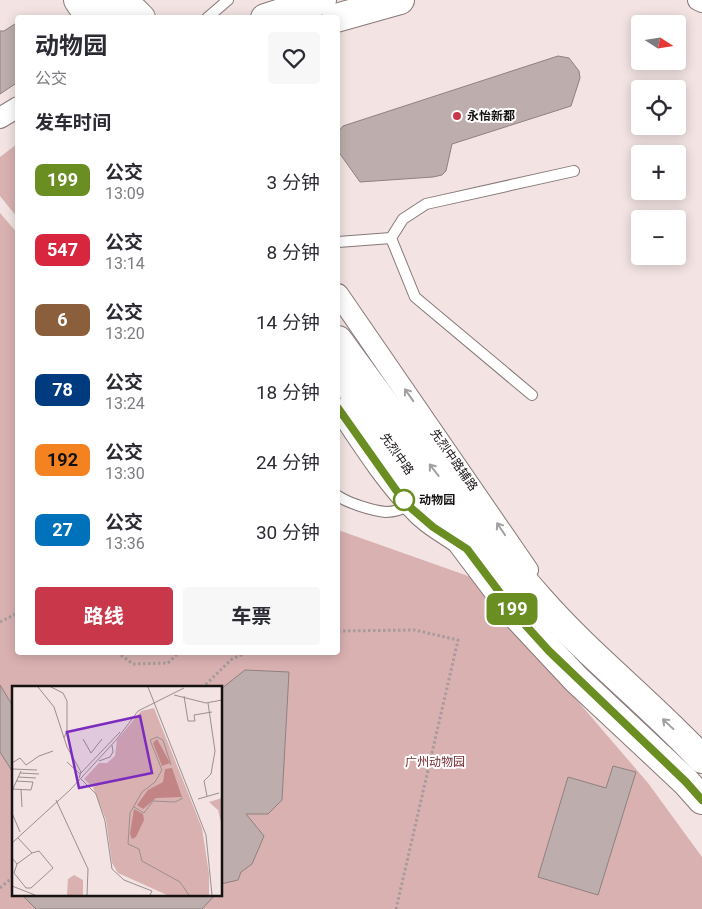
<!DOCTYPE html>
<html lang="zh">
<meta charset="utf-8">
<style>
body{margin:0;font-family:Roboto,"Noto Sans SC",sans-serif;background:#f7f7f7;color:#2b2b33;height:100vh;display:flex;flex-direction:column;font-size:19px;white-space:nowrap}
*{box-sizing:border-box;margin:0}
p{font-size:16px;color:#7c7c81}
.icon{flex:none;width:28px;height:28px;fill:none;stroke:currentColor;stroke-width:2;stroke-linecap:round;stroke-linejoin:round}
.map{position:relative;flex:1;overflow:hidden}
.details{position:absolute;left:15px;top:15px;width:325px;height:640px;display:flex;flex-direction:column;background:#fff;border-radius:5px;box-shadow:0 2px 12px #0003}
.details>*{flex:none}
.badge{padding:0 10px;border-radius:8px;font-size:18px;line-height:32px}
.needle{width:32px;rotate:102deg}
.tools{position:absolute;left:631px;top:15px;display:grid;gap:10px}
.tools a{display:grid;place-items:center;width:55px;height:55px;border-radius:5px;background:#fff;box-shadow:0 2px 12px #0003;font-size:25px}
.map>.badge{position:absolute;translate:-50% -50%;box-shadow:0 0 0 2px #fff}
h2{padding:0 20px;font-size:19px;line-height:45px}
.round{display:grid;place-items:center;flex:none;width:52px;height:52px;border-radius:5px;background:#f7f7f7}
.headline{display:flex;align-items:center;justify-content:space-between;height:85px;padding:0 20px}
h1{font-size:24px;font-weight:700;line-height:38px}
.button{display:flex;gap:10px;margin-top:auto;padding:10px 20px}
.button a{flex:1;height:58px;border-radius:5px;background:#c8384a;color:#fff;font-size:20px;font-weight:700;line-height:58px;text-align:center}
.button a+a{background:#f7f7f7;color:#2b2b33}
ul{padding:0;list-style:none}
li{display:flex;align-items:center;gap:15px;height:70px;padding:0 20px}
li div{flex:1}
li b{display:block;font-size:19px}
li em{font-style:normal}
li .badge{min-width:55px;font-weight:700;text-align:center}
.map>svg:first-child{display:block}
.green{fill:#dab1b1;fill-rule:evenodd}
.building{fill:#bdaead;stroke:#8f8080}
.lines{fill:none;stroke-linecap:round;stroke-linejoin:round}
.service-casing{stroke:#887979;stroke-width:12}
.minor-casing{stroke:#887979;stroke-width:22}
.secondary-casing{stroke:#887979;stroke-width:30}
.primary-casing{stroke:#887979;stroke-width:30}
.path{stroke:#a79b9b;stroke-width:3;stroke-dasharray:2.5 2.5;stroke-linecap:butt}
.service{stroke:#fff;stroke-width:10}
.minor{stroke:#fff;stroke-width:20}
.secondary{stroke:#fff;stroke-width:28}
.primary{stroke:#fff;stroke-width:28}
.oneway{stroke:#a2a0a0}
.line-casing{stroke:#fff;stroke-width:11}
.line{stroke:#6b8e23;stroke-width:8}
.poi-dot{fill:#c8384a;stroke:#fff;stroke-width:2}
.stop-dot{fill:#fff;stroke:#6b8e23;stroke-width:2.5}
.labels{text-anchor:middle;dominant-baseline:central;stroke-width:4;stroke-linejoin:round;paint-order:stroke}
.poi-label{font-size:12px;font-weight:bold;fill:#171212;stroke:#fff;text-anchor:start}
.street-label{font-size:12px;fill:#171212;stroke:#fff}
.stop-label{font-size:12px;font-weight:bold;fill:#171212;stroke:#fff;text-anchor:start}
.park-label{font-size:12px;fill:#752a30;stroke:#fff}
.inset-road{fill:none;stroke:#9b8f8f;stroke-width:1}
.view{fill:#7b2cbf;fill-opacity:0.15;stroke:#7b2cbf;stroke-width:2.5}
.inset-edge{fill:none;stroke:#171212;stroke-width:2.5}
</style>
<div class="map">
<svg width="702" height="909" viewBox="0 0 702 909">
<rect width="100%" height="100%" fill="#f3e3e3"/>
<g class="green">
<polygon points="17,144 17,217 0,196 0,157"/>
<path d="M0,213L18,234V652H338V530L471,577L648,783L702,857V909H0ZM14,688H221V895H14Z"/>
</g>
<g class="building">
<polygon points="18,22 18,82 0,94 0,31 4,31"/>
<polygon points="558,56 569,58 579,71 580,78 571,106 452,144 446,171 442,175 433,177 360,182 338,151 338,132 343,126"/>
<polygon points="245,670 289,672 282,800 268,814 246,814 264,836 252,864 241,872 238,880 221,884 221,689"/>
<polygon points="0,685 14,708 14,774 0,752"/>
<polygon points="613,766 636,772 598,895 538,877 568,777 606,788"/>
<polygon points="22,895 215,895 202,909 36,909"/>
</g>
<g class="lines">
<defs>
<g id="service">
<polyline points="207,18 228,0"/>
<polyline points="338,242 391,238"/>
<polyline points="532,395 415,297 391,238 403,219 426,204 574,171"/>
<path d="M338,496C348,503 373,511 386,512C395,512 405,508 412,504"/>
</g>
<g id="minor">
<polyline points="698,0 702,2"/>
<polyline points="0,118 18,107"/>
<polyline points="338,294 528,570"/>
<path d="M338,408C361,442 384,479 412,508C424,522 440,531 455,541"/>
</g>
<g id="secondary">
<polyline points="78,0 90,18"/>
<path d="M338,340C402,428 467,517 540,600C590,657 650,703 702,759"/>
<polyline points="338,370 427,496 519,618 576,679 686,782 702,800"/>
</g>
<g id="primary">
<polyline points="96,0 111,18"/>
<polyline points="123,0 141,18"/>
<polyline points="265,18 322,0"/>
<polyline points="336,18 400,0"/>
</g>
</defs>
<use href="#service" class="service-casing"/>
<use href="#minor" class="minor-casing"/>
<use href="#secondary" class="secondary-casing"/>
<use href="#primary" class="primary-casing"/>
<g class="path">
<polyline points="18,509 18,526"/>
<polyline points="0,622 18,613"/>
<polyline points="338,631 415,630 458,640 396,909"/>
<polyline points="117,652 133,664 168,663 179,652"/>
<polyline points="202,688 232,659 248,652"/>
<polyline points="0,888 14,876"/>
</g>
<use href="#service" class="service"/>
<use href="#minor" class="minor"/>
<use href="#secondary" class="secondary"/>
<use href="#primary" class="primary"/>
</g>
<defs><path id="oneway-shaft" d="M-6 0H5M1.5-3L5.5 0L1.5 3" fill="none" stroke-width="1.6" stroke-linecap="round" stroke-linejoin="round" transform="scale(1.25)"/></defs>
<g class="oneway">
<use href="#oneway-shaft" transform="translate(409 395) rotate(-125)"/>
<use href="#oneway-shaft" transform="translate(434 470) rotate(-128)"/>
<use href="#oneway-shaft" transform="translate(501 529) rotate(-124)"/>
<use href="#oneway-shaft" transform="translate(668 724) rotate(-137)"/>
</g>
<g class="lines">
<defs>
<polyline id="line" points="338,408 396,490 411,508 433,527 467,549 519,618 549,651 686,782 702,800"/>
</defs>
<use href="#line" class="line-casing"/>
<use href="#line" class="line"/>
</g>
<circle class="poi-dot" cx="457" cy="116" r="5"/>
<circle class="stop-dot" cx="404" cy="500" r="10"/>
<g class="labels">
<g class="poi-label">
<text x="467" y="116">永怡新都</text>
</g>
<g class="street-label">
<text transform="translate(397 454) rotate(55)">先烈中路</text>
<text transform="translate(454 460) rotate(55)">先烈中路辅路</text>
</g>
<g class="stop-label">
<text x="419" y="500">动物园</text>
</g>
<g class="park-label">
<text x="435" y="762">广州动物园</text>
</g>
</g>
<g transform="translate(12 686)">
<rect width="210" height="210" fill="#f3e3e3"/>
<path d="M142,22L190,142L197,188V209H155L106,187L100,177L94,134L81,102L86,96L81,101L72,93L87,77H95L103,70L105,54L129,25ZM210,112V140L206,124L197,116ZM62,189L71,194V209H55L56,193Z" fill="#dab1b1"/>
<path d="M145,53L158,77L150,80L141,57ZM160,82L170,111L144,112L131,123L125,119L136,104L151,96L153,83ZM122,123L131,128L132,134L124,151L120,153L118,148Z" fill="#c28485"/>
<path class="inset-road" d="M26,1L42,21L55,61L69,86L67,92M39,1L51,7L55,15V44L52,52M136,1L194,149L200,209M162,9L194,17L210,14M172,10L176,35H183L182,29L200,26M71,53L79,67L90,53M87,75L98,71L101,66L100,59M55,76L68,88L108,46M0,77L8,72L14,79L27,70L41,65M159,79L151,54L145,51L138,54L150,84L143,96L130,106L118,127L116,158L127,163L130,175L168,196L177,209M0,83L25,84M8,87L27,88M6,91L24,92M69,93L84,108L93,135L100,183L112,194L140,205L138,209M0,103L19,104L21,96L4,95M9,103L10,121M0,105L9,85M195,110L192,95L199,88L203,65L196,17M186,113L207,107M44,114L76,183L75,209M122,121L132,127L141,115L163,116L171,112M0,127L8,146M0,157L58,104L105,53L126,25L172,2M0,172L5,178L20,167L6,152M5,178L2,187L14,202H19L41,182L27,165L20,167M0,200L23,209"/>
<path class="view" d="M128,30L140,87L67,102L55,46Z"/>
<rect width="210" height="210" class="inset-edge"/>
</g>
</svg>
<div class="tools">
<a><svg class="needle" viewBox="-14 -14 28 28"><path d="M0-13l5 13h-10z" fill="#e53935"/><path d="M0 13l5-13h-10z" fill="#7c7c81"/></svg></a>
<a><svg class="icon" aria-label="locate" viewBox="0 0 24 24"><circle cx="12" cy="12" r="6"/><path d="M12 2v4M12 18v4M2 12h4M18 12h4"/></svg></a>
<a>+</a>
<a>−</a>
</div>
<b class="badge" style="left:512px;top:609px;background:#6b8e23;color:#fff">199</b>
<section class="details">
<div class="headline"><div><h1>动物园</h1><p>公交</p></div><a class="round"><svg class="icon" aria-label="heart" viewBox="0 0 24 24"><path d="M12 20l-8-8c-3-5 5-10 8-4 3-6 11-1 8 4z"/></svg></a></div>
<h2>发车时间</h2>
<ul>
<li><span class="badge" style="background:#6b8e23;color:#fff">199</span><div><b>公交</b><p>13:09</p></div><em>3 分钟</em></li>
<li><span class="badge" style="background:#d7263d;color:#fff">547</span><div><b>公交</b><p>13:14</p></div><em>8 分钟</em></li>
<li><span class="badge" style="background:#8b5e3c;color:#fff">6</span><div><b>公交</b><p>13:20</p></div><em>14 分钟</em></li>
<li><span class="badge" style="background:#003b80;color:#fff">78</span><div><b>公交</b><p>13:24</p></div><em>18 分钟</em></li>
<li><span class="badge" style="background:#f58220;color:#111">192</span><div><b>公交</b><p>13:30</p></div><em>24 分钟</em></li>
<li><span class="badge" style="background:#0072bc;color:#fff">27</span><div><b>公交</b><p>13:36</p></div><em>30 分钟</em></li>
</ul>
<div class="button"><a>路线</a><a>车票</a></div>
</section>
</div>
